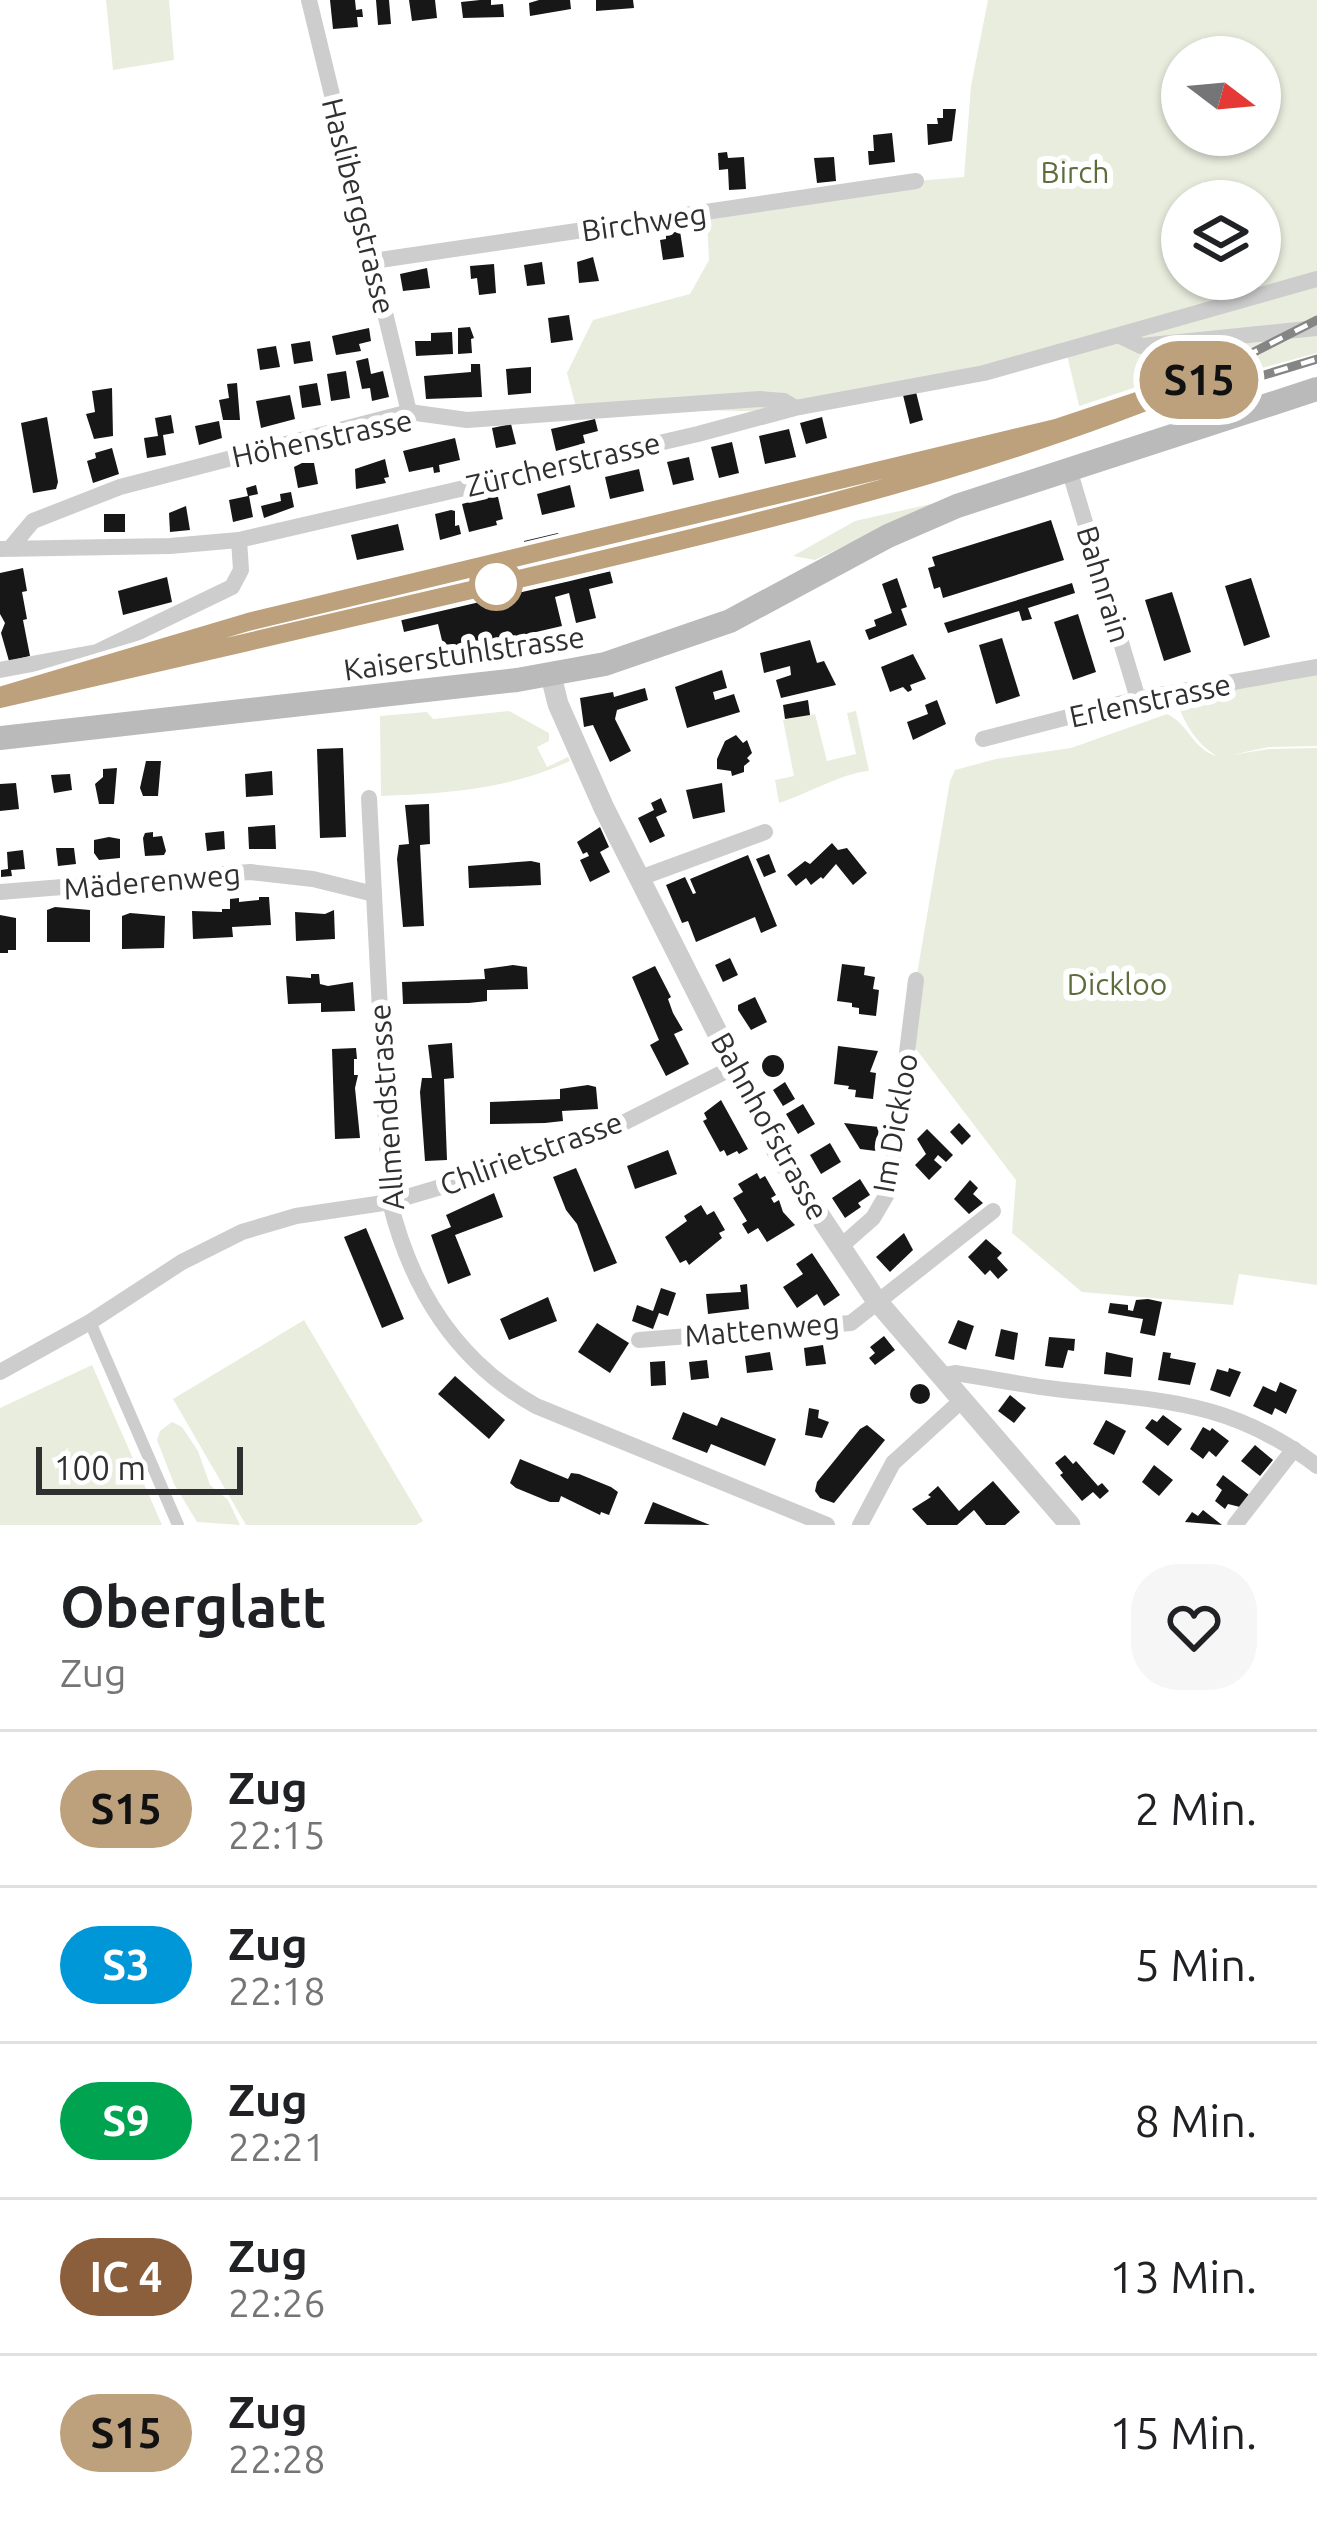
<!DOCTYPE html>
<html lang="de">
<meta charset="utf-8">
<style>
body{margin:0;font-family:Ubuntu,sans-serif;background:#f6f6f6;color:#202124;height:100vh;display:flex;flex-direction:column;font-size:45px;white-space:nowrap}
*{box-sizing:border-box;margin:0}
p{font-size:39px;color:#757577}
.icon{flex:none;width:66px;height:66px;fill:none;stroke:currentColor;stroke-width:2;stroke-linecap:round;stroke-linejoin:round}
.map{position:relative;height:1525px;overflow:hidden}
.drawer{display:flex;flex-direction:column;background:#fff;flex:1}
.drawer>*{flex:none}
.badge{padding:0 24px;border-radius:39px;font-size:42px;line-height:78px}
.needle{width:78px;rotate:106deg}
.controls{position:absolute;left:1161px;top:36px;display:grid;gap:24px}
.controls a{display:grid;place-items:center;width:120px;height:120px;border-radius:50%;background:#fff;box-shadow:0 3px 9px #0004;font-size:60px}
.scale{position:absolute;left:36px;bottom:30px;width:207px;box-sizing:border-box;padding-left:12px;border:6px solid #303030;border-top:0;font-size:33px;line-height:42px;white-space:nowrap;color:#303030;-webkit-text-stroke:9px #fff;paint-order:stroke}
.map>.badge{position:absolute;translate:-50% -50%;box-shadow:0 0 0 6px #fff}
.round{display:grid;place-items:center;flex:none;width:126px;height:126px;border-radius:48px;background:#f6f6f6}
.overview{display:flex;align-items:center;justify-content:space-between;height:204px;padding:0 60px}
h1{font-size:57px;font-weight:700;line-height:90px}
ul{padding:0;list-style:none}
li{display:flex;align-items:center;gap:36px;height:156px;padding:0 60px;border-top:3px solid #e0e0e0}
li div{flex:1}
li b{display:block;font-size:45px}
li em{font-style:normal}
li .badge{min-width:132px;font-weight:700;text-align:center}
.map>svg:first-child{display:block}
.green{fill:#e9edde;fill-rule:evenodd}
.building{fill:#171717}
.lines{fill:none;stroke-linecap:round;stroke-linejoin:round}
.pedestrian{stroke:#cdcdcd;stroke-width:12}
.minor{stroke:#cdcdcd;stroke-width:16}
.tertiary{stroke:#cdcdcd;stroke-width:21}
.secondary{stroke:#bababa;stroke-width:24}
.rail-casing{stroke:#858585;stroke-width:9}
.rail{stroke:#fff;stroke-width:4.5;stroke-dasharray:14;stroke-linecap:butt}
.line-casing{stroke:#fff;stroke-width:27}
.line{stroke:#bda07c;stroke-width:18}
.stop-dot{fill:#fff;stroke:#bda07c;stroke-width:6}
.labels{text-anchor:middle;dominant-baseline:central;stroke-width:12;stroke-linejoin:round;paint-order:stroke}
.park-label{font-size:30px;fill:#5c6d3c;stroke:#fff}
.street-label{font-size:30px;fill:#303030;stroke:#fff}
</style>
<div class="map">
<svg width="1317" height="1525" viewBox="0 0 1317 1525">
<rect width="100%" height="100%" fill="#fff"/>
<g class="green">
<polygon points="106,0 169,0 174,60 113,70"/>
<path d="M988,0H1317V353L1247,372L1248,351L1081,414L1067,355L790,412L576,407L567,373L593,320L690,294L709,260L707,218L916,181L964,177L971,86ZM1182,57H1260V135H1182ZM1182,201H1260V279H1182Z"/>
<polygon points="935,503 815,560 793,556 855,521"/>
<path d="M1317,674V746L1269,747L1231,755L1269,749L1317,748V1285L1239,1274L1233,1305L1082,1292L1012,1233L1016,1180L913,1045L916,980L950,781L955,770L996,759L1071,748L1167,714C1189,724 1193,750 1217,756C1196,744 1184,723 1176,699Z"/>
<path d="M509,711L549,733V741L537,747L547,767L568,757L570,761C510,789 447,794 381,796L380,716L427,712L433,719Z"/>
<path d="M856,711L869,771C842,773 807,794 779,803L775,780L794,776L783,720L815,714L827,761L856,754L847,713Z"/>
<polygon points="304,1320 423,1521 416,1525 246,1525 173,1399"/>
<polygon points="92,1365 162,1525 0,1525 0,1408"/>
<polygon points="172,1422 182,1427 198,1451 210,1485 228,1500 240,1525 197,1522 174,1484 157,1440 160,1431"/>
</g>
<g class="building">
<polygon points="330,0 355,0 356,10 362,9 363,17 357,17 358,27 333,29"/>
<polygon points="376,0 389,0 391,24 378,25"/>
<polygon points="409,0 435,0 437,18 412,21"/>
<polygon points="480,0 491,0 491,5 503,4 504,17 463,18 461,2"/>
<polygon points="539,0 570,0 571,9 530,16 529,3"/>
<polygon points="596,0 633,0 634,8 596,11"/>
<polygon points="943,109 956,109 952,141 928,145 927,124 938,124 937,118 943,118"/>
<polygon points="892,133 895,162 869,165 868,151 874,151 873,135"/>
<polygon points="727,152 728,158 744,157 746,189 729,190 728,169 719,170 718,153"/>
<polygon points="834,157 836,181 817,183 814,158"/>
<polygon points="680,231 684,257 663,260 660,240 666,239 666,234"/>
<polygon points="593,257 599,281 579,283 577,262"/>
<polygon points="542,262 545,284 527,286 524,265"/>
<polygon points="494,264 496,293 479,295 477,278 471,279 470,266"/>
<polygon points="427,268 430,288 403,291 400,274"/>
<polygon points="569,315 573,340 551,343 548,318"/>
<polygon points="470,327 474,338 471,339 472,353 458,354 458,328"/>
<polygon points="369,328 371,341 359,344 361,351 336,355 332,336"/>
<polygon points="452,332 453,354 416,356 415,341 431,341 431,333"/>
<polygon points="310,341 313,361 294,364 291,344"/>
<polygon points="276,346 280,367 260,370 257,349"/>
<polygon points="368,358 371,374 383,371 389,397 372,401 370,388 362,389 356,361"/>
<polygon points="471,364 480,364 482,397 426,399 424,376 471,372"/>
<polygon points="531,367 531,393 508,395 506,369"/>
<polygon points="346,371 350,398 331,401 327,374"/>
<polygon points="237,383 240,420 223,420 219,400 229,398 227,384"/>
<polygon points="317,383 321,405 302,408 299,386"/>
<polygon points="112,388 113,436 94,439 86,414 95,412 92,391"/>
<polygon points="916,392 923,420 910,424 903,395"/>
<polygon points="290,395 295,419 261,428 256,401"/>
<polygon points="171,415 174,433 163,435 166,455 147,458 144,438 158,436 155,418"/>
<polygon points="47,417 58,482 56,489 33,493 21,423"/>
<polygon points="822,417 827,438 806,444 800,423"/>
<polygon points="595,419 598,431 583,435 585,443 556,451 551,429"/>
<polygon points="219,421 222,438 199,445 195,426"/>
<polygon points="511,424 516,444 496,448 492,428"/>
<polygon points="789,429 796,457 765,464 759,436"/>
<polygon points="455,438 460,460 439,465 440,472 434,473 433,467 409,472 403,451"/>
<polygon points="732,442 739,473 719,478 711,447"/>
<polygon points="112,448 119,474 93,483 87,461 96,458 95,453"/>
<polygon points="689,457 694,480 673,485 667,462"/>
<polygon points="385,459 389,477 384,478 386,483 356,489 355,469"/>
<polygon points="302,463 314,463 318,484 298,488 294,467"/>
<polygon points="639,469 644,491 610,499 605,477"/>
<polygon points="256,485 258,494 249,496 253,517 233,522 229,500 248,496 246,488"/>
<polygon points="570,485 575,507 542,515 537,494"/>
<polygon points="291,492 294,507 264,518 261,506 281,501 280,494"/>
<polygon points="492,496 498,497 503,519 496,521 497,525 469,532 462,504"/>
<polygon points="186,506 190,530 170,532 169,513"/>
<polygon points="451,510 455,511 455,526 459,525 461,534 440,540 435,514"/>
<rect x="104" y="514" width="21" height="18"/>
<polygon points="1051,520 1064,560 943,598 940,587 934,589 928,568 935,566 932,557"/>
<polygon points="398,524 404,550 357,560 351,535"/>
<polygon points="558,533 560,540 526,548 524,541"/>
<polygon points="602,540 605,555 396,603 392,589"/>
<polygon points="23,568 27,591 22,592 27,619 23,620 30,656 9,661 1,633 5,623 0,614 0,573"/>
<polygon points="610,571 613,583 589,589 596,618 576,623 569,593 555,597 562,626 445,653 438,624 404,632 401,619"/>
<polygon points="167,577 172,602 123,615 118,591"/>
<polygon points="897,578 907,607 901,609 907,625 869,640 865,630 876,626 874,620 892,613 882,584"/>
<polygon points="1251,578 1270,637 1244,646 1225,586"/>
<polygon points="1072,583 1075,593 1028,608 1032,619 1022,621 1019,611 948,633 944,623"/>
<polygon points="1172,592 1191,652 1164,661 1145,600"/>
<polygon points="1078,614 1096,672 1073,680 1054,622"/>
<polygon points="1002,638 1020,696 996,704 979,645"/>
<polygon points="810,640 817,663 824,661 836,685 781,698 776,680 791,675 790,666 764,673 760,653"/>
<polygon points="913,654 926,679 910,685 912,690 908,692 903,687 890,692 881,667"/>
<polygon points="722,670 727,688 713,692 715,700 734,694 740,712 687,728 675,687"/>
<polygon points="645,688 648,700 617,710 615,719 631,751 610,762 593,725 584,727 580,698 613,692 614,697"/>
<polygon points="808,700 810,715 785,719 783,705"/>
<polygon points="937,700 946,724 913,740 907,722 928,714 925,705"/>
<polygon points="736,735 743,743 747,740 752,753 747,758 750,761 744,766 744,772 732,776 731,771 717,769 717,759 725,741"/>
<polygon points="343,748 346,837 320,838 317,749"/>
<polygon points="146,761 161,761 158,796 143,796 140,788"/>
<polygon points="117,768 114,804 99,804 95,784 103,777 103,769"/>
<polygon points="272,771 273,795 246,797 245,774"/>
<polygon points="70,774 72,790 54,793 51,775"/>
<polygon points="16,783 19,809 0,811 0,784"/>
<polygon points="722,783 725,812 693,819 686,790"/>
<polygon points="661,798 667,812 656,817 665,836 650,843 638,818 654,810 651,803"/>
<polygon points="429,804 430,844 420,845 424,926 403,927 397,859 399,845 409,844 405,805"/>
<polygon points="275,825 276,849 249,849 248,827"/>
<polygon points="600,827 609,847 600,852 610,872 590,882 580,860 589,856 587,852 583,854 577,842"/>
<polygon points="224,831 225,849 207,851 205,833"/>
<polygon points="153,832 153,837 162,836 166,851 164,855 145,856 143,838 145,833"/>
<polygon points="109,837 120,839 120,858 99,860 94,853 94,840"/>
<polygon points="832,843 838,850 847,848 867,873 853,885 836,864 823,879 821,877 811,885 806,878 796,886 787,875 805,861 810,864"/>
<polygon points="56,848 74,848 76,864 58,866"/>
<polygon points="23,850 25,869 11,870 12,876 1,877 1,870 8,869 7,852"/>
<polygon points="769,854 776,872 764,877 756,859"/>
<polygon points="748,855 777,926 761,933 755,917 696,942 688,921 682,923 666,885 685,877 693,894 696,893 690,879"/>
<polygon points="531,861 540,863 541,885 469,888 468,866"/>
<polygon points="259,897 269,897 271,925 232,927 233,937 193,939 192,911 222,912 222,909 230,909 230,899 239,898 239,902 259,900"/>
<polygon points="55,907 90,910 90,942 47,942 47,910"/>
<polygon points="334,910 335,939 296,941 295,912 325,914"/>
<polygon points="130,913 165,916 164,948 122,949 122,916"/>
<polygon points="0,915 16,918 16,950 8,950 8,953 0,953"/>
<polygon points="730,958 738,975 723,982 715,965"/>
<polygon points="842,964 865,967 864,975 875,977 873,989 879,990 876,1016 859,1014 859,1008 852,1007 852,1003 837,1001"/>
<polygon points="513,965 527,967 528,989 487,990 487,1001 469,1003 403,1004 402,982 485,979 484,969"/>
<polygon points="655,966 671,997 668,999 673,1013 683,1030 674,1034 689,1064 666,1076 650,1045 659,1040 632,977"/>
<polygon points="311,974 319,974 320,984 328,986 353,982 355,1011 321,1012 321,1003 288,1004 286,976 311,978"/>
<polygon points="755,997 767,1022 751,1030 738,1010 738,1005"/>
<polygon points="452,1043 454,1078 444,1079 447,1160 425,1161 420,1092 422,1078 432,1078 428,1045"/>
<polygon points="838,1046 878,1051 870,1072 876,1073 873,1099 855,1097 856,1090 848,1089 849,1086 834,1084"/>
<polygon points="356,1048 357,1059 354,1059 354,1075 358,1075 355,1088 360,1138 335,1139 332,1049"/>
<circle cx="773" cy="1066" r="11"/>
<polygon points="785,1082 795,1099 783,1106 773,1090"/>
<polygon points="588,1085 596,1087 598,1109 562,1111 563,1121 545,1123 490,1124 490,1102 560,1099 560,1089"/>
<polygon points="721,1100 748,1149 739,1154 737,1151 727,1156 724,1150 720,1152 703,1121 707,1119 704,1113"/>
<polygon points="803,1104 815,1124 798,1134 786,1114"/>
<polygon points="844,1123 879,1127 876,1151 860,1149"/>
<polygon points="959,1123 971,1136 962,1145 950,1132"/>
<polygon points="927,1129 953,1155 946,1162 938,1155 934,1160 942,1167 929,1180 915,1165 926,1154 917,1139"/>
<polygon points="830,1143 841,1162 821,1174 810,1155"/>
<polygon points="668,1150 677,1174 635,1189 627,1166"/>
<polygon points="576,1168 617,1263 594,1272 577,1224 566,1210 553,1177"/>
<polygon points="757,1173 760,1179 765,1176 776,1195 771,1198 774,1203 779,1200 783,1212 795,1225 767,1242 758,1228 748,1234 742,1224 747,1221 733,1198 743,1192 738,1184"/>
<polygon points="860,1179 870,1195 858,1203 861,1207 845,1218 832,1198"/>
<polygon points="970,1180 978,1188 973,1194 983,1203 969,1214 954,1199"/>
<polygon points="494,1193 503,1217 455,1235 471,1275 448,1284 431,1235 451,1227 446,1215"/>
<polygon points="701,1205 707,1215 714,1211 725,1230 719,1233 722,1238 689,1265 686,1260 680,1263 665,1237 687,1221 684,1216"/>
<polygon points="366,1228 404,1319 382,1328 344,1237"/>
<polygon points="904,1233 913,1250 890,1272 876,1257"/>
<polygon points="986,1239 1002,1253 997,1258 1008,1270 998,1279 990,1270 985,1275 968,1257"/>
<polygon points="812,1253 840,1295 824,1306 817,1294 797,1308 783,1287 803,1274 796,1264"/>
<polygon points="747,1284 749,1309 708,1314 706,1294 741,1292 740,1285"/>
<polygon points="661,1288 676,1293 668,1316 659,1313 653,1329 632,1321 637,1305 653,1311"/>
<polygon points="548,1297 557,1321 509,1340 500,1319"/>
<polygon points="1148,1299 1162,1302 1155,1336 1140,1333 1143,1319 1108,1313 1110,1303 1128,1305 1128,1310 1133,1311 1136,1300"/>
<polygon points="958,1320 974,1326 966,1350 948,1343"/>
<polygon points="597,1323 629,1343 610,1373 578,1352"/>
<polygon points="1001,1329 1018,1333 1014,1360 995,1356"/>
<polygon points="884,1336 895,1350 875,1365 869,1358 875,1353 870,1347"/>
<polygon points="1049,1337 1075,1339 1074,1351 1068,1350 1063,1368 1045,1366"/>
<polygon points="823,1345 826,1364 806,1366 804,1348"/>
<polygon points="770,1352 773,1370 747,1373 745,1356"/>
<polygon points="1106,1352 1133,1358 1131,1377 1104,1374"/>
<polygon points="1163,1352 1171,1353 1170,1358 1196,1363 1190,1385 1158,1380"/>
<polygon points="707,1360 709,1378 691,1380 689,1362"/>
<polygon points="665,1361 666,1385 651,1386 650,1362"/>
<polygon points="1229,1368 1241,1372 1230,1397 1210,1390 1217,1369 1228,1372"/>
<polygon points="455,1376 505,1420 489,1439 438,1394"/>
<polygon points="1280,1382 1297,1390 1286,1414 1275,1408 1272,1415 1253,1406 1263,1386 1276,1392"/>
<circle cx="920" cy="1394" r="10"/>
<polygon points="1010,1395 1026,1408 1014,1423 998,1411"/>
<polygon points="809,1408 819,1410 818,1418 829,1422 822,1438 805,1435"/>
<polygon points="683,1412 717,1426 721,1417 776,1439 765,1466 711,1444 707,1453 672,1439"/>
<polygon points="1163,1415 1182,1429 1168,1446 1145,1428 1152,1419 1157,1422"/>
<polygon points="1106,1420 1126,1431 1114,1455 1093,1444"/>
<polygon points="867,1425 885,1440 834,1503 820,1498 815,1491 817,1482 860,1429"/>
<polygon points="1203,1427 1210,1431 1212,1428 1229,1441 1216,1457 1209,1451 1203,1459 1190,1449"/>
<polygon points="1255,1445 1273,1460 1260,1476 1241,1461"/>
<polygon points="1065,1455 1073,1464 1076,1461 1098,1486 1102,1483 1109,1491 1100,1499 1093,1492 1082,1501 1060,1475 1063,1473 1055,1463"/>
<polygon points="520,1459 568,1479 571,1473 579,1474 611,1487 618,1492 609,1515 601,1512 600,1515 561,1496 559,1502 550,1502 516,1488 510,1483"/>
<polygon points="1154,1465 1173,1480 1159,1496 1142,1482"/>
<polygon points="1223,1475 1249,1495 1240,1507 1228,1504 1225,1509 1215,1501 1222,1490 1216,1485"/>
<polygon points="993,1481 1020,1512 1005,1525 986,1525 974,1510 957,1525 927,1525 912,1509 931,1497 928,1495 938,1486 959,1511"/>
<polygon points="653,1502 710,1525 644,1524"/>
<polygon points="1203,1510 1222,1525 1185,1522 1192,1512 1198,1516"/>
</g>
<g class="lines">
<polyline class="pedestrian" points="90,1322 178,1525"/>
<g class="minor">
<polyline points="309,0 409,412"/>
<polyline points="373,261 916,181"/>
<polyline points="1120,336 1141,346 1317,328"/>
<polyline points="1069,469 1138,699"/>
<polyline points="12,546 33,521 120,487 409,412 467,420 760,399 784,401 794,407"/>
<polyline points="0,549 170,546 239,540 698,434 795,408 984,373 1317,279"/>
<polyline points="0,670 97,652 232,587 241,570 239,540"/>
<polyline points="983,739 1138,699 1317,667"/>
<path d="M369,798L390,1202C411,1289 457,1362 536,1406L827,1525"/>
<polyline points="640,878 765,832"/>
<polyline points="0,892 250,872 313,879 374,894"/>
<polyline points="839,1248 873,1218 890,1189 916,980"/>
<polyline points="639,1340 851,1323 993,1211"/>
<polyline points="0,1372 90,1322 182,1262 242,1232 296,1216 390,1202 512,1166 621,1124 734,1067"/>
<path d="M939,1376L955,1373C989,1378 1022,1385 1056,1389C1159,1401 1230,1399 1317,1466"/>
<polyline points="860,1525 893,1463 961,1401"/>
<polyline points="1235,1525 1294,1449"/>
</g>
<polyline class="tertiary" points="551,676 558,704 604,808 779,1155 876,1300 1070,1525"/>
<polyline class="secondary" points="0,738 517,680 605,664 730,621 888,536 957,506 1317,389"/>
<defs>
<g id="rail">
<polyline points="1195,382 1317,320"/>
<polyline points="183,639 912,462"/>
<polyline points="0,699 788,513 1010,452 1317,359"/>
</g>
</defs>
<use href="#rail" class="rail-casing"/>
<use href="#rail" class="rail"/>
</g>
<g class="lines">
<defs>
<path id="line" d="M0,696L248,622L1056,428L1200,380C995,466 781,517 566,568C377,612 189,656 0,699"/>
</defs>
<use href="#line" class="line-casing"/>
<use href="#line" class="line"/>
</g>
<circle class="stop-dot" cx="496" cy="584" r="24"/>
<g class="labels">
<g class="park-label">
<text x="1075" y="172">Birch</text>
<text x="1117" y="984">Dickloo</text>
</g>
<g class="street-label">
<text transform="translate(359 206) rotate(76)">Haslibergstrasse</text>
<text transform="translate(644 222) rotate(-8)">Birchweg</text>
<text transform="translate(322 438) rotate(-12)">Höhenstrasse</text>
<text transform="translate(563 464) rotate(-13)">Zürcherstrasse</text>
<text transform="translate(1104 584) rotate(73)">Bahnrain</text>
<text transform="translate(464 653) rotate(-8)">Kaiserstuhlstrasse</text>
<text transform="translate(1150 700) rotate(-12)">Erlenstrasse</text>
<text transform="translate(152 881) rotate(-5)">Mäderenweg</text>
<text transform="translate(386 1107) rotate(-94)">Allmendstrasse</text>
<text transform="translate(895 1123) rotate(-80)">Im Dickloo</text>
<text transform="translate(770 1126) rotate(61)">Bahnhofstrasse</text>
<text transform="translate(531 1153) rotate(-20)">Chlirietstrasse</text>
<text transform="translate(762 1329) rotate(-5)">Mattenweg</text>
</g>
</g>
</svg>
<div class="controls">
<a><svg class="needle" viewBox="-14 -14 28 28"><path d="M0-13l5 13h-10z" fill="#e53935"/><path d="M0 13l5-13h-10z" fill="#757577"/></svg></a>
<a><svg class="icon" aria-label="layers" viewBox="0 0 24 24"><path d="M12 4l9 5-9 5-9-5zM3 14l9 5 9-5"/></svg></a>
</div>
<div class="scale">100 m</div>
<b class="badge" style="left:1199px;top:380px;background:#bda07c;color:#111">S15</b>
</div>
<section class="drawer">
<div class="overview"><div><h1>Oberglatt</h1><p>Zug</p></div><a class="round"><svg class="icon" aria-label="heart" viewBox="0 0 24 24"><path d="M12 20l-8-8c-3-5 5-10 8-4 3-6 11-1 8 4z"/></svg></a></div>
<ul>
<li><span class="badge" style="background:#bda07c;color:#111">S15</span><div><b>Zug</b><p>22:15</p></div><em>2 Min.</em></li>
<li><span class="badge" style="background:#0097d8;color:#fff">S3</span><div><b>Zug</b><p>22:18</p></div><em>5 Min.</em></li>
<li><span class="badge" style="background:#00a34f;color:#fff">S9</span><div><b>Zug</b><p>22:21</p></div><em>8 Min.</em></li>
<li><span class="badge" style="background:#8b5e3c;color:#fff">IC 4</span><div><b>Zug</b><p>22:26</p></div><em>13 Min.</em></li>
<li><span class="badge" style="background:#bda07c;color:#111">S15</span><div><b>Zug</b><p>22:28</p></div><em>15 Min.</em></li>
</ul>
</section>
